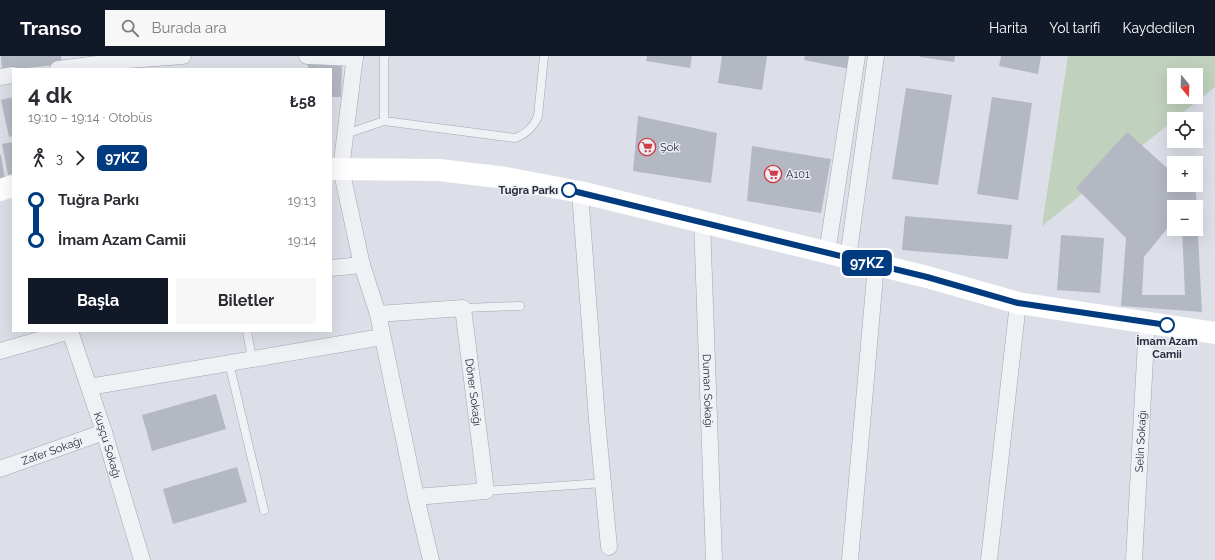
<!DOCTYPE html>
<html lang="tr">
<meta charset="utf-8">
<style>
body{margin:0;font-family:Raleway,sans-serif;background:#f7f7f7;color:#2b2b33;height:100vh;display:flex;flex-direction:column;font-size:15px;white-space:nowrap}
*{box-sizing:border-box;margin:0}
p{font-size:13px;color:#7c7c81}
.icon{flex:none;width:22px;height:22px;fill:none;stroke:currentColor;stroke-width:2;stroke-linecap:round;stroke-linejoin:round}
.map{position:relative;flex:1;overflow:hidden}
.drawer{position:absolute;left:12px;top:12px;width:320px;height:264px;display:flex;flex-direction:column;background:#fff;border-radius:0px;box-shadow:0 4px 16px #0002}
.drawer>*{flex:none}
.badge{padding:0 8px;border-radius:6px;font-size:14px;line-height:26px}
.needle{width:26px;rotate:161deg}
.controls{position:absolute;left:1167px;top:12px;display:grid;gap:8px}
.controls a{display:grid;place-items:center;width:36px;height:36px;border-radius:0px;background:#fff;box-shadow:0 4px 16px #0002;font-size:20px}
.map>.badge{position:absolute;translate:-50% -50%;box-shadow:0 0 0 2px #fff}
.legs{display:flex;align-items:center;gap:6px;height:44px;padding:0 16px;font-size:13px}
.legs p{margin-inline-start:auto}
.overview{display:flex;align-items:center;justify-content:space-between;height:68px;padding:0 16px}
h1{font-size:22px;font-weight:700;line-height:30px}
.primary-button{display:flex;gap:8px;margin-top:auto;padding:8px 16px}
.primary-button a{flex:1;height:46px;border-radius:0px;background:#111827;color:#fff;font-size:16px;font-weight:700;line-height:46px;text-align:center}
.primary-button a+a{background:#f7f7f7;color:#2b2b33}
ul{padding:0 16px;list-style:none}
li{display:flex;align-items:center;gap:14px;height:40px;font-size:15px}
li i{display:grid;place-items:center;width:6px;height:100%;margin:0 5px;background:currentColor}
li i::after{content:'';width:10px;height:10px;margin:-5px;border:3px solid;border-radius:50%;background:#fff}
li p{margin-inline-start:auto}
li:first-child i{background:linear-gradient(#0000 50%,currentColor 0)}
li:last-child i{background:linear-gradient(currentColor 50%,#0000 0)}
header{display:flex;align-items:center;gap:24px;box-sizing:border-box;height:56px;padding:0 20px;background:#111827;color:#fff}
header strong{font-size:19px}
nav{display:flex;gap:22px;margin-inline-start:auto;font-size:14px}
.search{width:280px;height:36px;background:#f7f7f7;display:flex;align-items:center;gap:10px;box-sizing:border-box;padding:0 14px;border-radius:0px;color:#7c7c81;font-size:15px}
.map>svg:first-child{display:block}
.green{fill:#c0d1bd;fill-rule:evenodd}
.building{fill:#b4b8c3}
.lines{fill:none;stroke-linecap:round;stroke-linejoin:round}
.lane-casing{stroke:#a2a6b1;stroke-width:9}
.street-casing{stroke:#a2a6b1;stroke-width:17}
.lane{stroke:#eff1f5;stroke-width:8}
.street{stroke:#eff1f5;stroke-width:16}
.secondary{stroke:#fff;stroke-width:22}
.line-1-casing{stroke:#fff;stroke-width:9}
.line-1{stroke:#003b80;stroke-width:6}
.stop-1-dot{fill:#fff;stroke:#003b80;stroke-width:2}
.labels{text-anchor:middle;dominant-baseline:central;stroke-width:3;stroke-linejoin:round;paint-order:stroke}
.poi-label{font-size:11px;fill:#262c3d;stroke:#eceef4;text-anchor:start}
.stop-label{font-size:11px;font-weight:bold;fill:#262c3d;stroke:#eceef4;text-anchor:end}
.street-label{font-size:11px;fill:#262c3d;stroke:#eceef4}
</style>
<header>
<strong>Transo</strong>
<div class="search"><svg class="icon" aria-label="search" viewBox="0 0 24 24"><circle cx="10" cy="10" r="6"/><path d="M15 15l6 6"/></svg>Burada ara</div>
<nav><a>Harita</a><a>Yol tarifi</a><a>Kaydedilen</a></nav>
</header>
<div class="map">
<svg width="1215" height="504" viewBox="0 0 1215 504">
<rect width="100%" height="100%" fill="#dcdfe7"/>
<path class="green" d="M1068,0H1215V31L1042,170ZM1174,19H1196V41H1174Z"/>
<g class="building">
<polygon points="1,0 61,0 62,8 2,15"/>
<polygon points="647,0 692,0 690,12 646,5"/>
<polygon points="722,0 767,0 762,34 718,27"/>
<polygon points="805,0 851,0 850,13 804,4"/>
<polygon points="920,0 955,0 954,6 920,1"/>
<polygon points="1001,0 1041,0 1038,18 999,10"/>
<polygon points="308,8 342,10 341,41 331,41 331,13 308,13"/>
<polygon points="906,32 952,39 938,129 892,123"/>
<polygon points="13,41 13,80 9,81 1,44"/>
<polygon points="992,41 1032,47 1018,144 977,138"/>
<polygon points="638,60 717,77 711,127 633,115"/>
<polygon points="1127,76 1174,118 1174,129 1187,129 1196,137 1197,151 1174,151 1174,164 1144,201 1142,239 1185,239 1182,173 1196,173 1196,160 1197,160 1202,256 1121,250 1126,182 1076,132"/>
<polygon points="13,86 13,118 8,119 2,88"/>
<polygon points="752,90 831,103 821,157 747,145"/>
<polygon points="0,99 1,99 5,124 0,125"/>
<polygon points="905,160 1012,169 1008,203 902,194"/>
<polygon points="1061,179 1104,182 1100,237 1057,234"/>
<polygon points="216,338 226,373 152,395 142,359"/>
<polygon points="237,411 247,446 173,468 163,433"/>
</g>
<g class="lines">
<defs>
<g id="lane">
<polyline points="384,65 384,2 385,0"/>
<path d="M346,78L384,65L515,82C526,78 533,72 538,60L544,0"/>
<polyline points="463,252 520,250"/>
<polyline points="247,275 252,303"/>
<polyline points="229,307 264,454"/>
<polyline points="486,435 603,427"/>
</g>
<g id="street">
<polyline points="307,0 355,2"/>
<polyline points="355,0 341,113 362,209 378,258 416,441 431,504"/>
<polyline points="58,13 128,4 183,0"/>
<polyline points="0,21 13,19"/>
<polyline points="580,136 597,364 609,491"/>
<path id="s1" d="M702,165L714,504"/>
<polyline points="827,197 857,0"/>
<polyline points="848,202 876,0"/>
<polyline points="331,212 362,209"/>
<path id="s2" d="M378,258L463,252L486,435L416,441"/>
<path id="s3" d="M70,275L104,376L142,504"/>
<polyline points="0,295 70,275"/>
<polyline points="89,331 382,281"/>
<path id="s4" d="M0,413L104,376"/>
<polyline points="850,504 876,209"/>
<polyline points="989,504 1018,247"/>
<path id="s5" d="M1134,504L1147,266"/>
</g>
</defs>
<use href="#lane" class="lane-casing"/>
<use href="#street" class="street-casing"/>
<use href="#lane" class="lane"/>
<use href="#street" class="street"/>
<g class="secondary">
<polyline points="331,113 439,114 506,122 580,136 927,221 1018,247 1215,277"/>
<polyline points="0,134 13,130"/>
</g>
</g>
<g class="lines">
<defs>
<polyline id="line-1" points="569,134 927,221 1018,247 1167,269"/>
</defs>
<use href="#line-1" class="line-1-casing"/>
<use href="#line-1" class="line-1"/>
</g>
<defs>
<symbol id="supermarket-ring" viewBox="-11 -11 22 22"><circle r="9.5" fill="#eceef4" stroke="#cf3e47" stroke-width="1.5"/><path d="M-6-5.5h2.5l.6 2H6L4.5 2H-2.5L-4.4-4H-6ZM-1.5 3.2a1.3 1.3 0 1 0 .1 0ZM3 3.2a1.3 1.3 0 1 0 .1 0Z" fill="#cf3e47"/></symbol>
</defs>
<g fill-rule="evenodd">
<use href="#supermarket-ring" x="637" y="81" width="20" height="20"/>
<use href="#supermarket-ring" x="763" y="108" width="20" height="20"/>
</g>
<g class="stop-1-dot">
<circle cx="569" cy="134" r="7"/>
<circle cx="1167" cy="269" r="7"/>
</g>
<g class="labels">
<g class="poi-label">
<text x="660" y="91">Şok</text>
<text x="786" y="118">A101</text>
</g>
<g class="stop-label">
<text x="558" y="134">Tuğra Parkı</text>
<text x="1167" y="285" text-anchor="middle">İmam Azam<tspan x="1167" dy="13">Camii</tspan></text>
</g>
<g class="street-label">
<text stroke="none"><textPath href="#s1" startOffset="170">Duman Sokağı</textPath></text>
<text stroke="none"><textPath href="#s2" startOffset="170">Döner Sokağı</textPath></text>
<text stroke="none"><textPath href="#s5" startOffset="119">Selin Sokağı</textPath></text>
<text stroke="none"><textPath href="#s3" startOffset="120">Kuşçu Sokağı</textPath></text>
<text stroke="none"><textPath href="#s4" startOffset="55">Zafer Sokağı</textPath></text>
</g>
</g>
</svg>
<div class="controls">
<a><svg class="needle" viewBox="-14 -14 28 28"><path d="M0-13l5 13h-10z" fill="#e53935"/><path d="M0 13l5-13h-10z" fill="#7c7c81"/></svg></a>
<a><svg class="icon" aria-label="locate" viewBox="0 0 24 24"><circle cx="12" cy="12" r="6"/><path d="M12 2v4M12 18v4M2 12h4M18 12h4"/></svg></a>
<a>+</a>
<a>−</a>
</div>
<b class="badge" style="left:867px;top:207px;background:#003b80;color:#fff">97KZ</b>
<section class="drawer">
<div class="overview"><div><h1>4 dk</h1><p>19:10 – 19:14 · Otobüs</p></div><b>₺58</b></div>
<div class="legs"><svg class="icon" aria-label="walk" viewBox="0 0 24 24"><circle cx="13" cy="4" r="2"/><path d="M13 8l-2 6 4 7M11 14l-3 7M7 12l3-4h3l4 4"/></svg>3<svg class="icon" aria-label="forward" viewBox="0 0 24 24"><path d="M9 5l7 7-7 7"/></svg><b class="badge" style="background:#003b80;color:#fff">97KZ</b></div>
<ul>
<li><i style="color:#003b80"></i><b>Tuğra Parkı</b><p>19:13</p></li>
<li><i style="color:#003b80"></i><b>İmam Azam Camii</b><p>19:14</p></li>
</ul>
<div class="primary-button"><a>Başla</a><a>Biletler</a></div>
</section>
</div>
